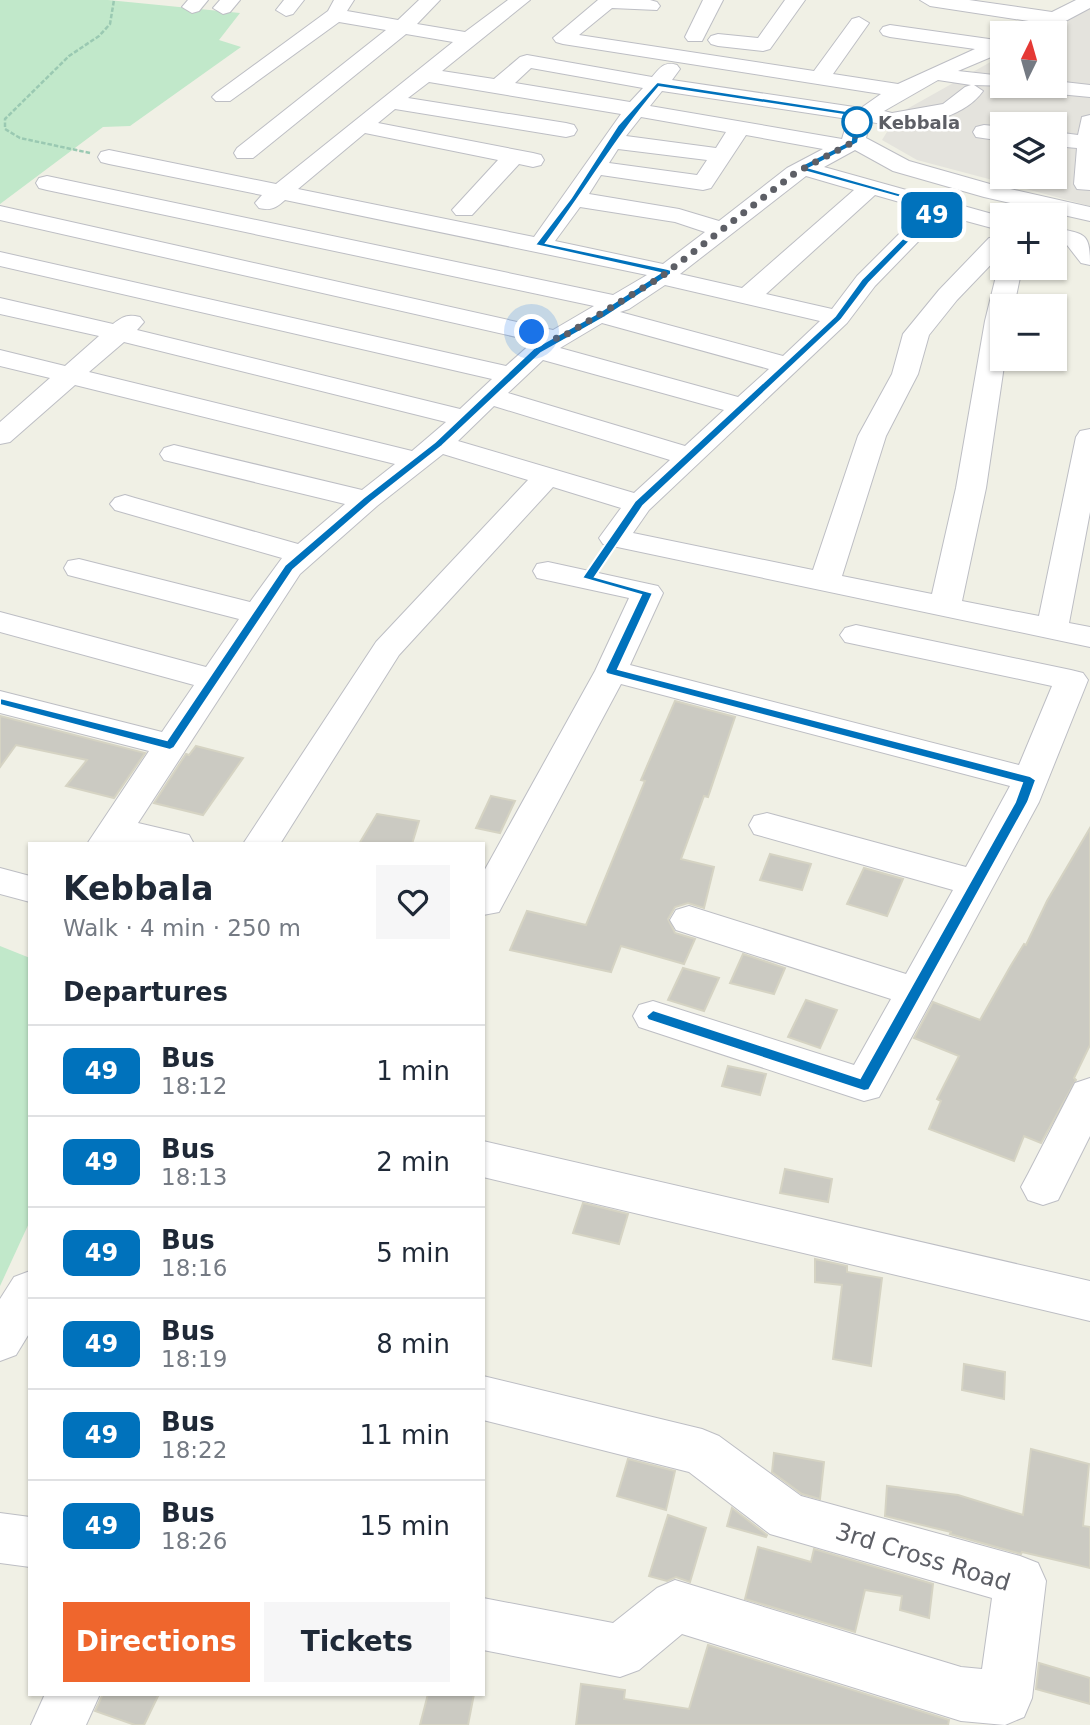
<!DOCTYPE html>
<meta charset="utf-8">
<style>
body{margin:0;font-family:"DejaVu Sans",sans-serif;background:#f6f6f7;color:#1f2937;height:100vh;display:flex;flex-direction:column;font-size:26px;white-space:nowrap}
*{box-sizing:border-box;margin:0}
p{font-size:23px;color:#747a83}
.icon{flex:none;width:38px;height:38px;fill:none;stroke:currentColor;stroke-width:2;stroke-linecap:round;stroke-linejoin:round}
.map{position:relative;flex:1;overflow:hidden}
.sheet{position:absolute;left:28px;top:842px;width:457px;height:854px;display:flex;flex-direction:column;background:#fff;border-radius:0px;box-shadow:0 2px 5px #0004}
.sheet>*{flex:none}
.badge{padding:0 14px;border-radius:10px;font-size:24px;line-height:46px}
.needle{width:46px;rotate:5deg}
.tools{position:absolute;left:990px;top:21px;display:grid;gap:14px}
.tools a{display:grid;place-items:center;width:77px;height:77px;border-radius:0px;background:#fff;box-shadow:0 2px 5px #0004;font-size:35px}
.you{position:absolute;width:35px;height:35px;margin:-18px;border:5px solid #fff;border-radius:50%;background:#1a73e8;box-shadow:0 0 0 10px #1a73e833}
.map>.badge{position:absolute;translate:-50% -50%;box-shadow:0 0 0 4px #fff}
h2{padding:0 35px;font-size:26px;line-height:63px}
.round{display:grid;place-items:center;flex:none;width:74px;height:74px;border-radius:0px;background:#f6f6f7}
.overview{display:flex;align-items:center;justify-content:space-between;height:119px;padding:0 35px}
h1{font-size:33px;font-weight:600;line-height:52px}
.action{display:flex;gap:14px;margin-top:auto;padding:14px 35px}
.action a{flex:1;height:80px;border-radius:0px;background:#ef662d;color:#fff;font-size:28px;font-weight:600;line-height:80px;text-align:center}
.action a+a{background:#f6f6f7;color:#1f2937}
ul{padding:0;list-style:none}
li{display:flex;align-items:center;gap:21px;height:91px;padding:0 35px;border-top:2px solid #e0e1e3}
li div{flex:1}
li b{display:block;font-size:26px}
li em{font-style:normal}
li .badge{min-width:77px;font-weight:700;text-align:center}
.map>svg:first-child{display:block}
.industrial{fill:#e4e3dd;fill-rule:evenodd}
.green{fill:#c1e8ca}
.building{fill:#cbcac2;stroke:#d5d3c3;stroke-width:2}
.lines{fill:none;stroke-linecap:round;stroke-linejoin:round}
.minor-casing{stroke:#bdbec4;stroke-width:2}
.path{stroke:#9ac9b2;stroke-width:2.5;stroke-dasharray:4.5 2;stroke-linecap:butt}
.minor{fill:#fff;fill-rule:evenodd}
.line{fill:#0072bc;stroke:#fff;stroke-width:2}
.walk{stroke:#5d5f66;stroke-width:7;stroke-dasharray:0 12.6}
.stop-dot{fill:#fff;stroke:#0072bc;stroke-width:3.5}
.labels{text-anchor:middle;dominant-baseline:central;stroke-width:5;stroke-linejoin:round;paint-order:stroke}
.far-stop-label{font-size:18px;font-weight:bold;fill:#5d5f66;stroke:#fff;text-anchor:start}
.near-street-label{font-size:24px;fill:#5d5f66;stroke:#fff}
</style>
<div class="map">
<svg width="1090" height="1725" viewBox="0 0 1090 1725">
<rect width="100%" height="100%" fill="#f0f0e5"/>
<path class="industrial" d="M1090,5V206L917,160L882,140L898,114L1003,55V86H1055V33H1041ZM1003,124H1055V177H1003Z"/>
<g class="green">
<polygon points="0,0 108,0 240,13 219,40 241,47 130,126 103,127 0,204"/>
<polygon points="0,946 30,958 30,1221 0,1286"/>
</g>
<g class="building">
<polygon points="675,701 735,717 708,797 704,796 681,859 714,867 704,908 688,903 675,907 668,919 675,933 695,939 684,964 621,946 611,972 510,950 527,911 586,925 645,781 641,780"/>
<polygon points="0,716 145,753 114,798 66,786 87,760 16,745 0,767"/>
<polygon points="196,746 243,758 203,815 154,803 186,754 189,755"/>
<polygon points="491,796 515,801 500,833 476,828"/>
<polygon points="377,814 419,821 412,844 359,844"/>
<polygon points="1090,828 1090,1045 1074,1078 1076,1080 1041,1143 1024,1136 1014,1161 929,1129 941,1101 937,1099 959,1056 914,1038 933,1002 980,1020 1010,967 1024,944 1026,945 1047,901"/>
<polygon points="770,854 811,864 802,890 760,880"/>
<polygon points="864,868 903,879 887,916 847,904"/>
<polygon points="743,954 785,968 774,994 730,983"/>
<polygon points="683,968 719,978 704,1011 668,1000"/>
<polygon points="806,1000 837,1010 820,1048 788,1037"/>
<polygon points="728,1066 766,1074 760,1095 722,1086"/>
<polygon points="785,1169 832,1179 828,1202 780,1193"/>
<polygon points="583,1203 628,1214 619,1244 573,1233"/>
<polygon points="815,1259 847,1266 847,1272 882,1278 871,1366 833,1359 842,1285 815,1282"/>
<polygon points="964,1364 1005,1372 1004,1399 962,1390"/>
<polygon points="1031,1449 1089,1464 1083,1526 1090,1527 1090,1568 1022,1552 1021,1554 950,1534 951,1532 885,1516 887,1486 958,1495 1023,1515"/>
<polygon points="774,1453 824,1462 820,1499 802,1494 772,1472"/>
<polygon points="628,1459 675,1471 666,1510 617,1496"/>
<polygon points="732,1508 767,1535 766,1537 727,1526"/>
<polygon points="668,1515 706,1528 690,1582 676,1577 667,1581 649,1576"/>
<polygon points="758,1547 811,1562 814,1549 933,1584 929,1618 900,1610 902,1596 865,1590 855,1632 745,1599"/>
<polygon points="708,1645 949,1720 948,1725 576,1725 581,1684 625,1690 624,1699 689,1709"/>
<polygon points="1039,1663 1090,1678 1090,1704 1036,1689"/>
<polygon points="103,1694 159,1694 144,1725 135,1725 95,1711"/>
<polygon points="428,1694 474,1694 468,1725 420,1725"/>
</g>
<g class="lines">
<defs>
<g id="minor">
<polygon points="188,0 208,0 199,11 192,13 182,7"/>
<polygon points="220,0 240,0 230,12 223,14 213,8"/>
<polygon points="284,0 304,0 293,14 286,16 276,10"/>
<path d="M334,0H354L347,11L398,20L419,0H440L417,24L465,32L508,0H530L442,71L494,79L520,57L527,55L652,77C660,68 664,61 677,65L680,69L672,80L861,108L881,94L563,44L556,42L553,38L598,0H650L657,2L660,6L657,10L612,8L579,35L814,71L852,19L859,17L869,23L833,74L898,84L975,49L890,37L883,35L880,31L883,27L890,25L996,40L1003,38V52L958,71L1003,76V86H1010L974,85L983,91C960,123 906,128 870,122L866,138L909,161L997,186L1090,207V221L984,197L893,171L855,150L824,167L1003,217V231L944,215L875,286L847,323L649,510L633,533L813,570L858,436L892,374L903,334L939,290L989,238L1003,237V252L957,300L929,335L918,374L886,436L842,576L932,594L956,488L985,321L998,268L1003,262V268H1022L1014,306H1003V359H1005L986,488L962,601L1039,616L1076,437L1080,431L1090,429V512L1069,623L1090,627V647L603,544L599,538L621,508L553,487L399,655L280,844H243L376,642L528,480L443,454L377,506L300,574L138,823L189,835L194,844H87L149,751L0,713V691L162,732L194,685L0,632V612L206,667L239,619L68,575L64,568L68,561L79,559L250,602L282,558L115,510L110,504L115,498L125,495L135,498L298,544L345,504L164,460L160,454L164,448L174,445L362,490L395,464L75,385L10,442L0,444V422L50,378L0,366V350L65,366L99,336L0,314V298L113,324C123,316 128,314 140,317L144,322L137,330L460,409L492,379L0,266V252L506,366L534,341L0,220V206L553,330L594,306L47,190L39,188L36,183L39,178L47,176L613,295L647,275L285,200C276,208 271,211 259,208L255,203L262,195L109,164L101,162L98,157L101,152L109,150L276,184L453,42L406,34L253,158H237L234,153L237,148L386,30L339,22L230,101H216L212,97L216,93L328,11ZM531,68L643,88L630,102L515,83ZM938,80L971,85L965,87L943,104L892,113L884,111ZM429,82L621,114L534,237L298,189L365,133L498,160L452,210L456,215H472L519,164L533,167L541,165L544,160L541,155L533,153L378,123L395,109L566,137L574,135L577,130L574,125L566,123L408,98ZM662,91L848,119L842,139L650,106ZM641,117L726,132L716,148L626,136ZM746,135L823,149L787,168L719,221L679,209L589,194L601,175L703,190L711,188ZM618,149L707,160L697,175L609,163ZM806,176L854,190L742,288L680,274ZM875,195L924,209L857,276L832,309L766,294ZM580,207L675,222L705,232L663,264L555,241ZM665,285L820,321L783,356L620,312L629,309ZM602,323L769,369L738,397L560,348ZM124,342L446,422L412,451L89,372ZM543,360L724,410L685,446L508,393ZM494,406L670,460L634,493L458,441Z"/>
<polygon points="703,0 723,0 702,41 688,41 685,37"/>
<polygon points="785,0 805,0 770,49 763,51 718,46 711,44 708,40 711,36 718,34 758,38"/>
<polygon points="920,0 969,0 1052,12 1076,0 1090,0 1090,8 1043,33 1029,33 1026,29 1035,22 930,6"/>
<polygon points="1055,81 1090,85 1090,97 1038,92 1031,90 1028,86 1055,86"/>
<polygon points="1090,115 1090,190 1077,189 1074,184 1077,148 1055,146 1055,132 1078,135 1082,117"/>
<polygon points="984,125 1003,127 1003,141 976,137 973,132 976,127"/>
<path d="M1055,228C1086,234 1090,233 1090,265L1081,263L1067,245L1055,242Z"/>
<polygon points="548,562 658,586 663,593 630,665 1019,765 1052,686 845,642 840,635 845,628 856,625 1071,670 1083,673 1088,680 1039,802 879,1097 864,1101 639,1027 633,1016 639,1005 653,1001 854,1065 891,999 676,930 670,920 676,910 689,906 906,974 953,890 754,834 749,825 754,816 767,813 966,867 1010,786 621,684 499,912 483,915 483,873 595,671 629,598 537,578 533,571 537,564"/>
<polygon points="0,868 30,876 30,902 0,894"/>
<polygon points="1090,1078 1090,1136 1058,1200 1043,1205 1028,1200 1021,1187 1028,1174 1075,1083"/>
<polygon points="483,1141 1090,1281 1090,1321 483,1177"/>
<polygon points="30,1271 30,1332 16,1355 0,1361 0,1299 14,1277"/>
<polygon points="483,1376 702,1429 719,1436 801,1496 1020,1556 1038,1563 1046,1581 1032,1698 1024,1717 1005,1725 961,1721 682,1634 639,1670 620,1677 483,1650 483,1598 613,1623 657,1588 675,1580 961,1667 982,1669 992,1598 770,1534 689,1472 483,1420"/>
<polygon points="0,1513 30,1517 30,1567 0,1563"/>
<polygon points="45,1694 100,1694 86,1725 31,1725"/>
</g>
</defs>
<use href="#minor" class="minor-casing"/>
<polyline class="path" points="90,153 20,138 5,129 5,119 69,56 99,36 110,24 114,0"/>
<use href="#minor" class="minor"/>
</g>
<path class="line" d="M657,82L866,114L861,123L858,143L810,168L944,206L869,283L841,320L643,506L595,577L653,593L618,669L1030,776L1036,780L1028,802L869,1090L864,1091L648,1020L646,1016L653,1010L860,1078L1015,802L1022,783L607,674L605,671L641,595L582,578L635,501L835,316L862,279L934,207L800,170V166L851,140L853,122L857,117L659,87C617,136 584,192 546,243L668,269L671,270V274L605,317L541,353L442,446L371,502L293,570L174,748L170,750L0,705V698L167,740L285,565L363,498L435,442L534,348L598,313L660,273L535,245L571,198L618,125Z"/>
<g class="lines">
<polyline class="walk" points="532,332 559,339 661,277 795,173 855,141 857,122"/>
</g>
<circle class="stop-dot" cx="857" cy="122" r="14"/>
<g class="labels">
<g class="far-stop-label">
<text x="878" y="122">Kebbala</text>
</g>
<g class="near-street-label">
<text transform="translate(923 1557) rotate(17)">3rd Cross Road</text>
</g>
</g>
</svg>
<div class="tools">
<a><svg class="needle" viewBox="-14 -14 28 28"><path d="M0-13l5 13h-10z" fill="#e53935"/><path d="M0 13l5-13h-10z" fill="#747a83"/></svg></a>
<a><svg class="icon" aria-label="layers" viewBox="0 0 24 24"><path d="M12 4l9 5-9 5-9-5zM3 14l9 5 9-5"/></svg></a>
<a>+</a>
<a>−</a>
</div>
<div class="you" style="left:532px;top:332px"></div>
<b class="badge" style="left:932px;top:215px;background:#0072bc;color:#fff">49</b>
<section class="sheet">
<div class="overview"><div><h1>Kebbala</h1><p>Walk · 4 min · 250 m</p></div><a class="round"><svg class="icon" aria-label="heart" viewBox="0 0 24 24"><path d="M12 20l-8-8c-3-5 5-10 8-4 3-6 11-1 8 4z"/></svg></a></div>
<h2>Departures</h2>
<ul>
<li><span class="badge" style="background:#0072bc;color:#fff">49</span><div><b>Bus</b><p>18:12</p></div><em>1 min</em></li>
<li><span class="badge" style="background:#0072bc;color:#fff">49</span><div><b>Bus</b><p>18:13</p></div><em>2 min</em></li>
<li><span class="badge" style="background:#0072bc;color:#fff">49</span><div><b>Bus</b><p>18:16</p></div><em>5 min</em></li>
<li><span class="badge" style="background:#0072bc;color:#fff">49</span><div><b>Bus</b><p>18:19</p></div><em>8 min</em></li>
<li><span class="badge" style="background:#0072bc;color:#fff">49</span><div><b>Bus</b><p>18:22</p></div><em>11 min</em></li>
<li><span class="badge" style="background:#0072bc;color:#fff">49</span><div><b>Bus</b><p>18:26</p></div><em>15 min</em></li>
</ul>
<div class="action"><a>Directions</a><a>Tickets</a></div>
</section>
</div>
